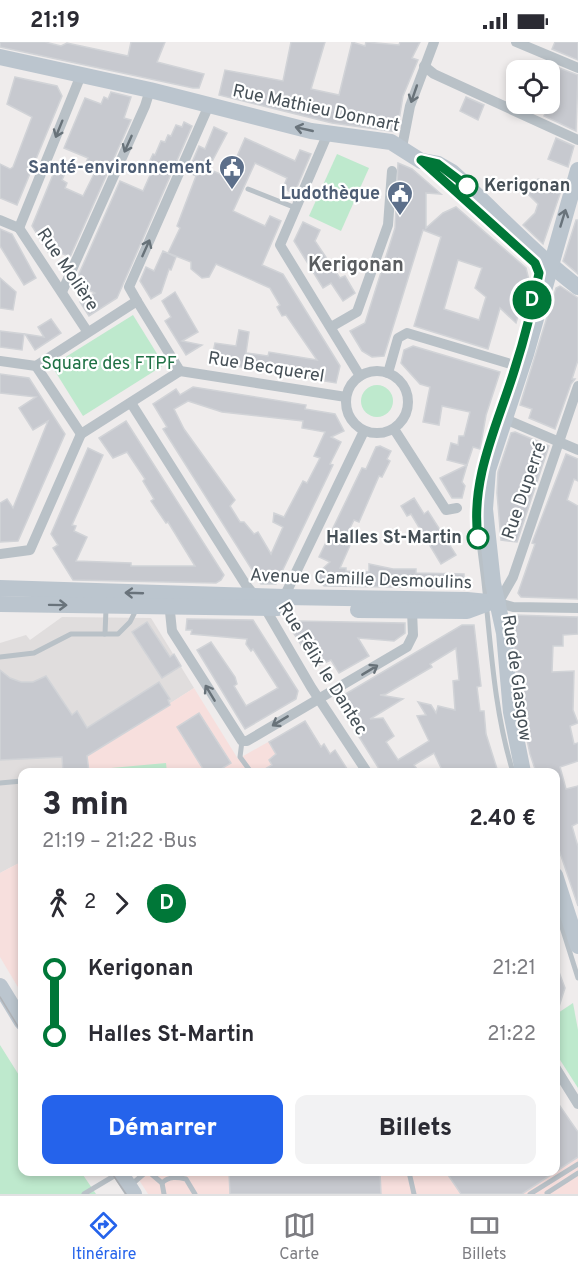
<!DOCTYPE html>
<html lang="fr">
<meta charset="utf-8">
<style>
body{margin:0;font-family:Overpass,sans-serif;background:#f2f2f3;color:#2b2b33;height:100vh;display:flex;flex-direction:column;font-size:22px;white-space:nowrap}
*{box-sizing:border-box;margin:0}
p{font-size:20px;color:#7c7c81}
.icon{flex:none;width:33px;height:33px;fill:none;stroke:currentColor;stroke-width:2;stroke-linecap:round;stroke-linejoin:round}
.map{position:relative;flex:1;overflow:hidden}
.drawer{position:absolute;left:18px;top:726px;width:542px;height:408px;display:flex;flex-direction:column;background:#fff;border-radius:12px;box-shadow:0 3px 9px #0003}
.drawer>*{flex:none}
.badge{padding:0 12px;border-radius:20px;font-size:21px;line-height:39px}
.fabs{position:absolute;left:506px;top:18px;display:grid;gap:12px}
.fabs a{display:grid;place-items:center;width:54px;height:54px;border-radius:12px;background:#fff;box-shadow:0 3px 9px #0003;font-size:30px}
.map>.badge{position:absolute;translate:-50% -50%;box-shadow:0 0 0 3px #fff}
.legs{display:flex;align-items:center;gap:9px;height:66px;padding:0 24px;font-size:20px}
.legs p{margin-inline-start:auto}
.head{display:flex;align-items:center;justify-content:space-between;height:102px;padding:0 24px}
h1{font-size:33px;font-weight:800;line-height:45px}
.primary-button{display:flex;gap:12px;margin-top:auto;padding:12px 24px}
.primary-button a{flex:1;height:69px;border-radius:12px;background:#2563eb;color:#fff;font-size:24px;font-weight:800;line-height:69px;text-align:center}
.primary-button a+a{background:#f2f2f3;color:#2b2b33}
ul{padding:0 24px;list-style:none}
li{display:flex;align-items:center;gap:21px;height:66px;font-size:22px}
li i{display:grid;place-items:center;width:9px;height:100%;margin:0 8px;background:currentColor}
li i::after{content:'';width:15px;height:15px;margin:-8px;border:4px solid;border-radius:50%;background:#fff}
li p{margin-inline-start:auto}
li:first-child i{background:linear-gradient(#0000 50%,currentColor 0)}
li:last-child i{background:linear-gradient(currentColor 50%,#0000 0)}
.status{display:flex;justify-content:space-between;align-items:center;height:42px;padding:0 30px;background:#fff;direction:ltr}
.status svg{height:16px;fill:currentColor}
.tab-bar{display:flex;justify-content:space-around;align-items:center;height:84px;border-top:2px solid #e1e1e2;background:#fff;font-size:16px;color:#7c7c81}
.tab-bar a{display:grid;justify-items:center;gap:3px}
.tab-bar .active{color:#2563eb}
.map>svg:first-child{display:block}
.education{fill:#e0dddd}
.medical{fill:#f7dfdd}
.green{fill:#bee9cd}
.building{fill:#c7c9cf;stroke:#d1d3d7;stroke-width:1.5;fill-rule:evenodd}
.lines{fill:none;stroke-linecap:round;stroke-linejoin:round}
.lane{stroke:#b9c1c7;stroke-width:5}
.street{stroke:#b9c1c7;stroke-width:10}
.secondary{stroke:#bbc5ce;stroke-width:16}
.tram{stroke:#afb2b6;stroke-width:1.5}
.oneway{stroke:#687279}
.oneway2{stroke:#69737b}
.line-1-casing{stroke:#fff;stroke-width:14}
.line-1{stroke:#007738;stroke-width:9}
.stop-1-dot{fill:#fff;stroke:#007738;stroke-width:3}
.labels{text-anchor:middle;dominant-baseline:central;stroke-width:4.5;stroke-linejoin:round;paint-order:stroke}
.street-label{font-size:18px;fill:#465057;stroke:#fff}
.service-label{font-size:18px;font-weight:bold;fill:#4e5e75;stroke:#fff;text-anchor:end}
.stop-label{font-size:18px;font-weight:bold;fill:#465057;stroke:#fff;text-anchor:start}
.park-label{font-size:18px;fill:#1f7145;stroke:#fff}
.neighbourhood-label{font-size:20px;font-weight:bold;fill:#5a5d60;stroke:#fff}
</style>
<div class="status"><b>21:19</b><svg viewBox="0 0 49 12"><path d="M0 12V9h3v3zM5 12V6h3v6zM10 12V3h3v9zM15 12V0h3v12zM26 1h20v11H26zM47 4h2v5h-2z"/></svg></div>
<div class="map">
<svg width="578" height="1152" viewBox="0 0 578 1152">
<rect width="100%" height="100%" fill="#efecec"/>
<polygon class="education" points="62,575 151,576 194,646 88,714 89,730 22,730 22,822 19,821 0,831 0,601 26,593 30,598"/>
<g class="medical">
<polygon points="194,646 238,717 305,679 321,704 324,702 330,711 335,708 349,730 89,730 87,714"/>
<polygon points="19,821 22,822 22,952 0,915 0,831"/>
<polygon points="567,1077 578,1090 578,1152 148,1152 134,1130 555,1130"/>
</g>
<g class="green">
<polygon points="337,112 369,126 341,189 309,174"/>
<polygon points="133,273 164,323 83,374 53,326 56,321"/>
<circle cx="377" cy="359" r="16"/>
<polygon points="166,721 167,730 112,730 111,726"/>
<polygon points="573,961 578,988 578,1046 555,1010 555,973"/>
<polygon points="0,1003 22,1038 22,1130 81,1130 96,1152 0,1152"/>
</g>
<g class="building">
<polygon points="0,0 45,0 61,4 67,1 128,14 131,0 165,0 157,20 204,32 199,46 193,46 0,5"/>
<polygon points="291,0 325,0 311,47 339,53 352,0 365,4 366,0 399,3 400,0 420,0 412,16 418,18 403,54 397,90 332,81 219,53 225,28 283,39"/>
<polygon points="555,0 578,0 578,18 552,7"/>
<polygon points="546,21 578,33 576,89 544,74 559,42 549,38 549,28 543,28"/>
<polygon points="15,35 57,44 62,54 17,163 0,156 0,122 10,127 13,125 32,75 7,62"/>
<polygon points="111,50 131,55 124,76 131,78 70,215 50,206 48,210 32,184 57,123 67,127 62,138 67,141 65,146 83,154 95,130 84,126 88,116 64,106 85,56 101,62 104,55 108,57"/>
<polygon points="466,55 484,63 478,78 460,69"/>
<polygon points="184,80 192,84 117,256 89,274 80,260 95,251 75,241 120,139 143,149 151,131 145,129 153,112 155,113 161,99 165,100 168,93 171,94 176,83 182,85"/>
<polygon points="214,85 227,91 208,127 228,135 245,96 295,119 300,108 311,112 294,152 283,146 287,136 255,121 233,169 265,184 270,174 281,179 262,223 283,232 340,324 336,341 211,320 215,301 236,304 239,288 249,290 246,311 268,314 269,310 317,318 286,273 282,274 277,265 280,263 270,246 216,222 209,235 202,236 191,227 191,220 168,211 180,186 177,184 196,134 188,130 199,104 205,107"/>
<polygon points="556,96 574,104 568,125 548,117"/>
<path d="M398,121L412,127L441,152L426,151V186L443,171L456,165L526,226L529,238L516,281L500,266L488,307L414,284L441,195L423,188L384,314L372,315L362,309L350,289L365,281L395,186ZM458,218L482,226L475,246L486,255L479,278L444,267Z"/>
<polygon points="538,137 562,146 543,202 523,183 535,171 538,162 524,148"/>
<polygon points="576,178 578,178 578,232 563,219"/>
<polygon points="303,180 320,188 315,199 340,236 345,234 355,251 343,259 331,241 323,246 294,199"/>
<polygon points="0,187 12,192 36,236 24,243 0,204"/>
<polygon points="163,209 176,215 171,228 169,227 161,251 151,257 140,239 146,225 154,229"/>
<polygon points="0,236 16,250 13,268 0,266"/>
<polygon points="560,244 578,256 578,318 572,337 575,337 571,342 555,387 529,376 532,367 520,363 556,246"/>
<polygon points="175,250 198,290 182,299 202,303 186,313 165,279 171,275 162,259"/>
<polygon points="51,277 61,291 35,308 25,292 44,295 38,285"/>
<polygon points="0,289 24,292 22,308 0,305"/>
<polygon points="413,304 500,330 486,373 480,407 473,405 467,423 447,418 451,401 458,403 459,394 464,394 470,370 442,364 439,383 423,380 430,345 420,342 401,321 404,308"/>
<polygon points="0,332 29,336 65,392 18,499 0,500 0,461 7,457 13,466 48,379 33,388 19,366 36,355 0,351"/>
<path d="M193,345L306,363L305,367L335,372L344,389L331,395L341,400L330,422L333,423L276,542H261L163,387L167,385L153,362L176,347L180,353ZM188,359L222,370L303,379L302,386L325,390L314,414L320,416L307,441L303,439L284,475L274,471L273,480L283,485L271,512L258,490L254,492L244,480H240L230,464L235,458L184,387L174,367Z"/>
<polygon points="126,379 224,533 221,538 216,541 73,538 53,506 58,503 51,492 88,406 103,413 72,483 76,484 74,489 87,495 76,519 131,521 131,524 195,524 168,480 166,481 151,459 154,457 143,439 145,437 127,410 113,416 99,396"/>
<polygon points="515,390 549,404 517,500 501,498 497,451 498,430 511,391"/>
<polygon points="380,404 391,409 387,417 390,419 382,435 379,434 359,480 354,478 345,496 352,499 340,526 346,526 346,529 369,530 369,522 393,527 416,527 416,531 464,532 464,546 324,544 318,537 318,531 330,520 319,515 362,426 366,427 376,405"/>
<polygon points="566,412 578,417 578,439 574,437 567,458 578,464 578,557 521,555 518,551 535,502 532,501"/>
<polygon points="467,423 462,440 465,444 462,456 452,456 440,436"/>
<polygon points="414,456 424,472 428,469 456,513 441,522 411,472 407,474 401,464"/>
<polygon points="513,573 578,575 578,592 563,593 563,604 553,604 552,630 574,629 573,668 578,681 570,684 574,702 578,701 578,719 560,725 566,747 578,744 578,781 572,784 578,805 578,864 555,796 555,730 536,730 530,712 521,669 511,575"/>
<polygon points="187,577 253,578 298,649 296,657 245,687 197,608 211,600 235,635 237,642 234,644 246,664 278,646 253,607 251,609 246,602 247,597 191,592 192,588 186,588"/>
<polygon points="295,579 405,581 405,591 394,599 358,596 369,614 339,631 331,618 315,625 291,587"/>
<polygon points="147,580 170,615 174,612 181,624 162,636 132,590"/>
<path d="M462,583H474L481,644L477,645L480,669H484L486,692L498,730H443L434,711L414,723L419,730H381L356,690L358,689L342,663L346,660L342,654ZM456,606L459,638L453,639L455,668L438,664L436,671L431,663L418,660L426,673L417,674L429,699L398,718L386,700L394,694L383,676L370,677L403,657L380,653L386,652L432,625L430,622Z"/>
<polygon points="0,628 10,636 21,640 33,640 46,634 72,673 77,669 87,686 159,640 170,657 168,658 170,663 87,714 89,730 63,730 62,715 0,718"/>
<polygon points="199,671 231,721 216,730 205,730 177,685"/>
<polygon points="305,679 321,705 324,702 330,712 335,708 349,730 260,730 272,723 269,718 276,712 269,700"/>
<polygon points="556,922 565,946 556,974 555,974"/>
<polygon points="555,1057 578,1090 578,1115 522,1152 461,1152 446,1130 555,1130"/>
<polygon points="229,1130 380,1130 381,1152 230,1152"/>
</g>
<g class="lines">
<g class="lane">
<polyline points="429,126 535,221 539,231 529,272"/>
<polyline points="248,147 296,166"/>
<path d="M480,436C473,471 480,505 484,540C491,604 494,669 513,730"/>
<polyline points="105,592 106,567"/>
<polyline points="0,615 34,611 71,592 118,592 130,580 136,568"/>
<polyline points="242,699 240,715 251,730"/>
<polyline points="0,741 22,739"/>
<polyline points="555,863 578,936"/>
<polyline points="149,1130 162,1141 164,1152"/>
<polyline points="409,1130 414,1152"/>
<path d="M162,1141C169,1134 177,1135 186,1137L195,1152"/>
<polyline points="132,1142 146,1130"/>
<polyline points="547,1151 578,1131"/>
<polyline points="84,1152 119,1131"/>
<polyline points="530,1152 578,1122"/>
</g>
<g class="street">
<polyline points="516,0 578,26"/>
<polyline points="424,24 434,32 578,98"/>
<polyline points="328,91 280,203 360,334"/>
<polyline points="402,105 410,64 434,0"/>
<polyline points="0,178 19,186"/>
<polyline points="19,186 81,33"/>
<polyline points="19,186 87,289"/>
<polyline points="62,250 145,64 150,48"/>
<polygon points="137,259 180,329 81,392 36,324"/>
<polyline points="137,259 129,245 209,63"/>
<polyline points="331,285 357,270 388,183 392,129"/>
<polyline points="0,319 36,324"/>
<circle cx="377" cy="360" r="31"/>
<polyline points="180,329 346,355"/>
<polyline points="388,331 398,296 407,291 521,325"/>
<polyline points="578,344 513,535 498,561 513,565 578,566"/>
<polyline points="131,361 246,543 265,566 311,645 367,730"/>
<polyline points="505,377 578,408"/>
<polyline points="394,387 446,468 457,466"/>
<polyline points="0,512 30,508 81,392"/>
<polyline points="281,557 287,549 364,389"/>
<polyline points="169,560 172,589 242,699 247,699 407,605 413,593 412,569"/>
<polyline points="555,1025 578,1062"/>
</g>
<g class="secondary">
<path d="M0,15L150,48L311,89L391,100L421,119L438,122L452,130C494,168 533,211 578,245"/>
<polyline points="0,546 284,555 467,558 498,561"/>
<polyline points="0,562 278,566"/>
<polyline points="358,568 467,569 486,562"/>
<polyline points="523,730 511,670 504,591 493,541 485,467 488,428 526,312 578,128"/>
<polyline points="555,833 578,904"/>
<polyline points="0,944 22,980"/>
<polyline points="120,1130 134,1152"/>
</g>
<g class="tram">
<polyline points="0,955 22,991"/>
<polyline points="111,1130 126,1152"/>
</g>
</g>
<defs><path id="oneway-shaft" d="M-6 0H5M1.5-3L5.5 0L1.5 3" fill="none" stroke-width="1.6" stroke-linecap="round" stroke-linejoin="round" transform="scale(1.5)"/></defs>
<g class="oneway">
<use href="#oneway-shaft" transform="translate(414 52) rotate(109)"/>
<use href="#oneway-shaft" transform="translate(59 87) rotate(112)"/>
<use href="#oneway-shaft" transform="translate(128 102) rotate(114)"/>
<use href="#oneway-shaft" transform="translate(146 206) rotate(-66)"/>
<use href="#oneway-shaft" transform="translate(370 628) rotate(-31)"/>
<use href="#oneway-shaft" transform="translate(210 651) rotate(-121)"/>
<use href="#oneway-shaft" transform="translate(280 679) rotate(149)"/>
</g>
<g class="oneway2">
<use href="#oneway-shaft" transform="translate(304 87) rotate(-167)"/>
<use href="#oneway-shaft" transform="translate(563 176) rotate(-73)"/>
<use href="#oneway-shaft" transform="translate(134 551) rotate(-178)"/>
<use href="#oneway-shaft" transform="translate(58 563) rotate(1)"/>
</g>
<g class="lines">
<defs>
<path id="line-1" d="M467,144L438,122L421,118L535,221L539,231C533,262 525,295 515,326C498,382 470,436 478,496"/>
</defs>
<use href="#line-1" class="line-1-casing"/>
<use href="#line-1" class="line-1"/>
</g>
<defs>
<symbol id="civic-pin" viewBox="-11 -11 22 30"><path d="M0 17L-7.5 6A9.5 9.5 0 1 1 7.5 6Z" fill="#5c6f8a" stroke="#fff"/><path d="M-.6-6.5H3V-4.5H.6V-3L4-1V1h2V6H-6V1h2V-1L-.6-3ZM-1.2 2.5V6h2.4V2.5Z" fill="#fff"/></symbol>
</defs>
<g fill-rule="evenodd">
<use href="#civic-pin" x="217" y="111" width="30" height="40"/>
<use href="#civic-pin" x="385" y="137" width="30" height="40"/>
</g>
<g class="stop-1-dot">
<circle cx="467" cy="144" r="10"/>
<circle cx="478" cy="496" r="10"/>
</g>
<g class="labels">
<g class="street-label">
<text transform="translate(316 67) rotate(12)">Rue Mathieu Donnart</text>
<text transform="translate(67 228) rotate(56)">Rue Molière</text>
<text transform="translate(266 326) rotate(9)">Rue Becquerel</text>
<text transform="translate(525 449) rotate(-71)">Rue Duperré</text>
<text transform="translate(361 538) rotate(2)">Avenue Camille Desmoulins</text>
<text transform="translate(322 627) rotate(58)">Rue Félix le Dantec</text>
<text transform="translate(516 636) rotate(82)">Rue de Glasgow</text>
</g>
<g class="service-label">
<text x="212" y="126">Santé-environnement</text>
<text x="380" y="152">Ludothèque</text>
</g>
<g class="stop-label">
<text x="484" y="144">Kerigonan</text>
<text x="462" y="496" text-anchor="end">Halles St-Martin</text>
</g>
<g class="park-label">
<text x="109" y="322">Square des FTPF</text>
</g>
<g class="neighbourhood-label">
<text x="356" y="224">Kerigonan</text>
</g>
</g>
</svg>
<div class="fabs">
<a><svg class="icon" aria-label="locate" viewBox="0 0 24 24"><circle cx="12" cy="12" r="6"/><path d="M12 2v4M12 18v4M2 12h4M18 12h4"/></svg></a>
</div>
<b class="badge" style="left:532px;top:258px;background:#007738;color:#fff">D</b>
<section class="drawer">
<div class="head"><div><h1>3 min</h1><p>21:19 – 21:22 · Bus</p></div><b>2.40 €</b></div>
<div class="legs"><svg class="icon" aria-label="walk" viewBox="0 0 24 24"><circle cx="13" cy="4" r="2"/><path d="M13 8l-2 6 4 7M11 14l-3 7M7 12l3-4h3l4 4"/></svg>2<svg class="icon" aria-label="forward" viewBox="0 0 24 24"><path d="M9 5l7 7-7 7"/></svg><b class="badge" style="background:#007738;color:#fff">D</b></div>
<ul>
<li><i style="color:#007738"></i><b>Kerigonan</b><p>21:21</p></li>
<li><i style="color:#007738"></i><b>Halles St-Martin</b><p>21:22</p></li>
</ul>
<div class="primary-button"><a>Démarrer</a><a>Billets</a></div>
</section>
</div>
<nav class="tab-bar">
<a class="active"><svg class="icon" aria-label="directions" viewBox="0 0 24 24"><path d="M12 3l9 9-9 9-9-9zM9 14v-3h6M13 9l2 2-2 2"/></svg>Itinéraire</a>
<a><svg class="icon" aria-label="map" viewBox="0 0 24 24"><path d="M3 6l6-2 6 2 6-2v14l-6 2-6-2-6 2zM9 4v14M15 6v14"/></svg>Carte</a>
<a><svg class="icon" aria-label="tickets" viewBox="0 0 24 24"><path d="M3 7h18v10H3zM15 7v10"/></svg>Billets</a>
</nav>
